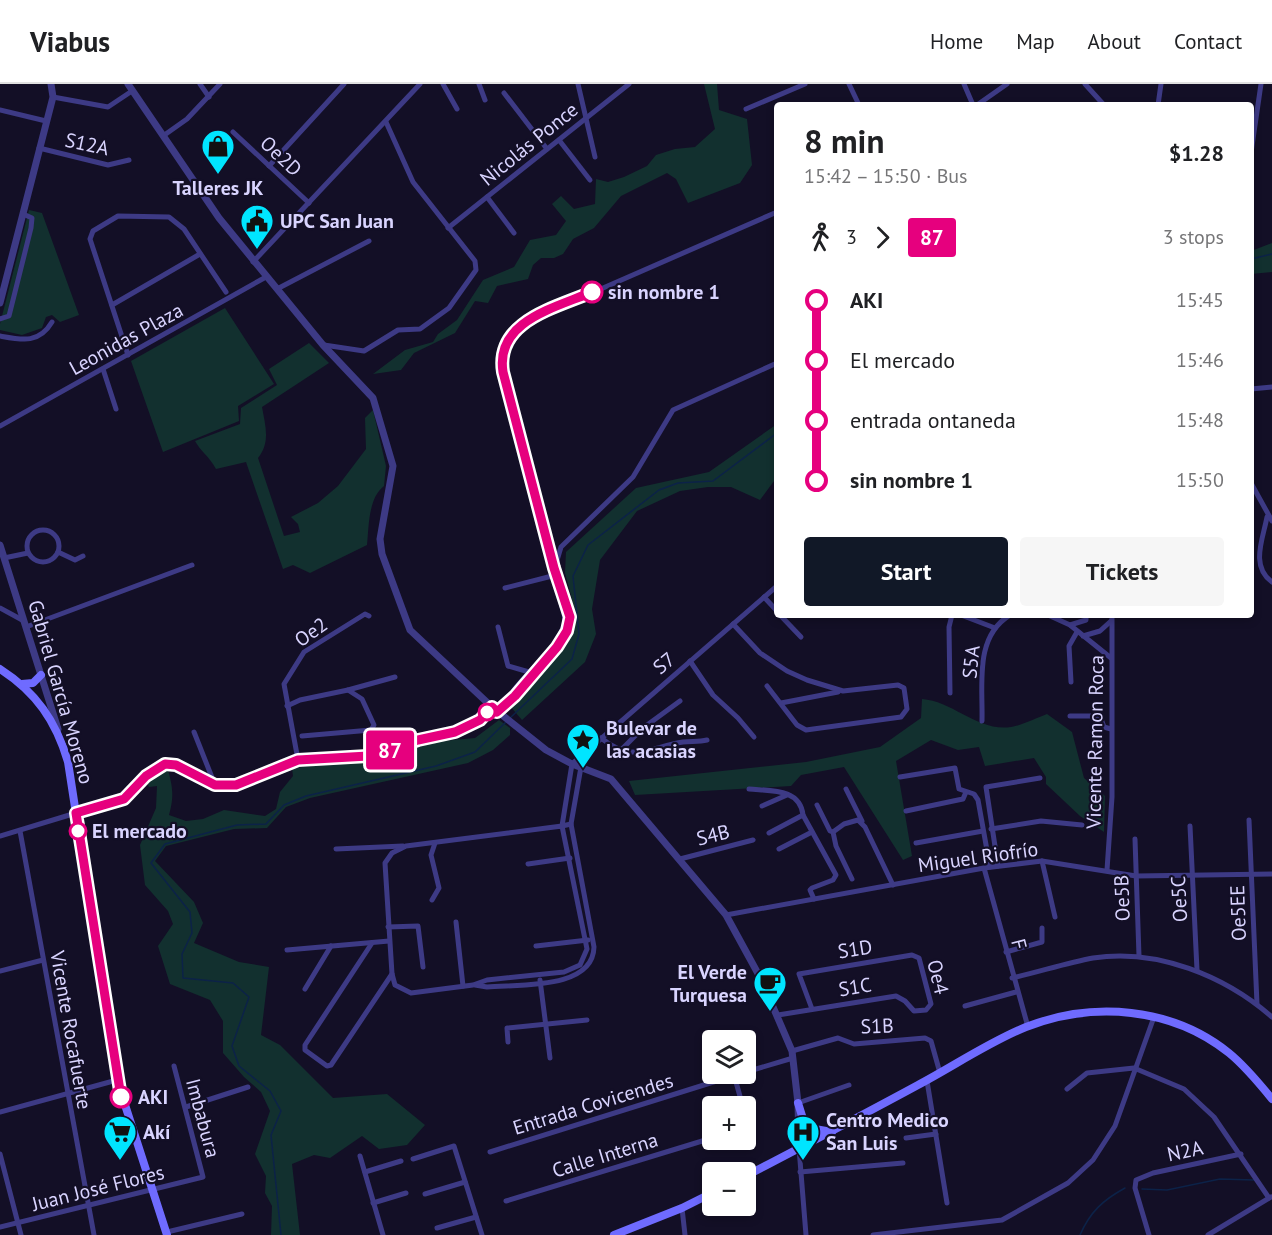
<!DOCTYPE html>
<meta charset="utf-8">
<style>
body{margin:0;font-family:"PT Sans",sans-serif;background:#f6f6f6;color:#202124;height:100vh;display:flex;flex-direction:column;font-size:22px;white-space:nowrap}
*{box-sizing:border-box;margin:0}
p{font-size:20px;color:#757577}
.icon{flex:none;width:33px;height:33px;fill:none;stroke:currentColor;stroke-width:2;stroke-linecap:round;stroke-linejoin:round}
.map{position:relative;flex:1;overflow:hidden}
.panel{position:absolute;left:774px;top:18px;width:480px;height:516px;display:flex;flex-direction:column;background:#fff;border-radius:6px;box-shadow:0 3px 9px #0003}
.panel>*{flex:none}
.badge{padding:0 12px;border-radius:4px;font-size:21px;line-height:39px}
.controls{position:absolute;left:702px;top:946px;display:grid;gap:12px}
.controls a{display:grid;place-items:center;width:54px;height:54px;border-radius:6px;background:#fff;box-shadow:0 3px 9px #0003;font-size:30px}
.map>.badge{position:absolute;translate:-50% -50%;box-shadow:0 0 0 3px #fff}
.legs{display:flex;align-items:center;gap:9px;height:66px;padding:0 30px;font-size:20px}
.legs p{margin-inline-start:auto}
.overview{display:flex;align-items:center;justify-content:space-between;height:102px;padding:0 30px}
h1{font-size:33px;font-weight:800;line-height:45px}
.button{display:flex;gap:12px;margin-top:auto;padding:12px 30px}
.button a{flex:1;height:69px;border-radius:6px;background:#111827;color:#fff;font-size:24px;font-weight:800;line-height:69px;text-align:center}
.button a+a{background:#f6f6f6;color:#202124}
ul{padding:0 30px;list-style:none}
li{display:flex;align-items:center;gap:21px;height:60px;font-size:22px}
li i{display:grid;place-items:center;width:9px;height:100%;margin:0 8px;background:currentColor}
li i::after{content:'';width:15px;height:15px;margin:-8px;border:4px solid;border-radius:50%;background:#fff}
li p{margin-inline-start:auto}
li:first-child i{background:linear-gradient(#0000 50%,currentColor 0)}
li:last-child i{background:linear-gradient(currentColor 50%,#0000 0)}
header{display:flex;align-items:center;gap:36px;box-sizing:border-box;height:84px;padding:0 30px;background:#fff;border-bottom:2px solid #e0e0e0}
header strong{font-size:28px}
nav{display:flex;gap:33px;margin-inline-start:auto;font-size:21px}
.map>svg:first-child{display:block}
.green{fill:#12302f}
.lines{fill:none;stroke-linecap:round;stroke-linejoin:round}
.stream{stroke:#0c2248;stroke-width:1.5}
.minor{stroke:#3d3a85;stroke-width:5}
.tertiary{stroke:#3d3a85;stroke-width:7}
.secondary{stroke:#6f6bff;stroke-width:8}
.line-1-casing{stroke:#fff;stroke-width:14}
.line-1{stroke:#e6007e;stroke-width:9}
.stop-1-dot{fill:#fff;stroke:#e6007e;stroke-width:3}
.labels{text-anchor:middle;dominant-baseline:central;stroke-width:4.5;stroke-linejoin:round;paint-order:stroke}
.street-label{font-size:20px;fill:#d9d4ff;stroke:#130f26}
.poi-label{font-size:20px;font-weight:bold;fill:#d9d4ff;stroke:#130f26;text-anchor:start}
.stop-label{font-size:20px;font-weight:bold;fill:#d9d4ff;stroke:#130f26;text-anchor:start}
</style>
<header>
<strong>Viabus</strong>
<nav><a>Home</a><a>Map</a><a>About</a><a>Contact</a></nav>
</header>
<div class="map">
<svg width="1272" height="1151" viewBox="0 0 1272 1151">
<rect width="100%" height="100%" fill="#130f26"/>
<g class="green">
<polygon points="704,0 717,0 719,26 747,35 752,81 740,99 688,119 676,95 667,89 621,112 594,144 573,155 563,170 554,174 541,174 533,181 528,195 497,202 488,219 475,217 455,249 414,269 401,286 373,290 405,266 433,258 438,250 457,236 483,196 514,183 530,156 556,151 566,137 552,120 561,112 574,125 595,120 596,95 608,98 624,93 647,82 656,71 675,65 695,63 715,45"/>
<polygon points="29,126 42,129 79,231 60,238 52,231 46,233 42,244 22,251 0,246 0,240"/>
<polygon points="1272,159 1272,188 1251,190 1251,167"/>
<polygon points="225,224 274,300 238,322 239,337 163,368 131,277"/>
<path d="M309,259L329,279L262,323C265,341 271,358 258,374L284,452L300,448L298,440L291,433L318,419L338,402L366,365L365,334L373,326L386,382L384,402C368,414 369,443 367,461L310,489L293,481L283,485L246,378L216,385C209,372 201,368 195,357L240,340L241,324L277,301L269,285Z"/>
<polygon points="777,340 777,393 760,416 731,403 708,403 680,407 637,427 600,476 592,525 596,550 585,578 522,636 510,622 560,569 574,543 572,515 565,489 566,468 636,404 709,388"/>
<path d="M922,615C953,617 978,648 1011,643C1023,641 1036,634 1047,630L1072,648L1084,694L1105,712L1104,748L1080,732L1046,700V693L1034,674L985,682L979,663L958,666L931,656L896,677L912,772L903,776L844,683L801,691L791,702L635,711L629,697L806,678L880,663L921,634Z"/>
<path d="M499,636L510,644V651L493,666L468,679L310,714L286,723L267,744L234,745L166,762L155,777L194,818L203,839L194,859L239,878L269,883L261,951L280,961L333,1014L387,1010L425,1041L407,1061L379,1065L362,1052L330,1074L314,1071L292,1080L300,1151H271L272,1122L265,1109L266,1092L255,1070L270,1027L261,1008L244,993L223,969V937L210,916L170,900L158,862L173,840L168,827L145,801L140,761L156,724L157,702L149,703L146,697L163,685L168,686C173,704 174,713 169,731L186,737L203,735L224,726L265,732L276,725L280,708L293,692L292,684L366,677L421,659L475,654Z"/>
</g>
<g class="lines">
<g class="stream">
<polyline points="1251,175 1272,170"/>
<polyline points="510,634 572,575 579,550 573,492 588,461 659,406 678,399 713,397 777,349"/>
<polyline points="1142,1105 1167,1106 1220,1095 1254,1096"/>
<polyline points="281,1151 271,1051 281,1027 270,1007 239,982 232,962 249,913 233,899 183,894 182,870 192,849 190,828 151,779 165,760 237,741 266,740 284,721 306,712 436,682 475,668 507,637"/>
<path d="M1080,1151C1090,1128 1103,1116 1125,1104"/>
</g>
<g class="minor">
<polyline points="200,0 209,13"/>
<polyline points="443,0 457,25"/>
<polyline points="479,0 485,16"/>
<polyline points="578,0 595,73"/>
<polyline points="849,0 859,21"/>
<polyline points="964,0 973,21"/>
<polyline points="1085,0 1104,21"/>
<polyline points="504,9 547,65"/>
<polyline points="53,13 108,23 132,7"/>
<polyline points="977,21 1007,0"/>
<polyline points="1158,21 1161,0"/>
<polyline points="746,25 805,0"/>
<polyline points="0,26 46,37"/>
<polyline points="233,48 309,119"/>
<polyline points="163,52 187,35 220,0"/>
<polyline points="559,56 590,96"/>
<polyline points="39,64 108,81 129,76"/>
<polyline points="1251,69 1261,0"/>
<polyline points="269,82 344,0"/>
<polyline points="487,113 514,149"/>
<polyline points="448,144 629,0"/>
<polyline points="253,178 420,0"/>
<polyline points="277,205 369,157"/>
<polyline points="112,221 200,170"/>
<polyline points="0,235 9,232 31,144 32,134 23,130"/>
<path d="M0,252C22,256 39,260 52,238"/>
<polyline points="324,261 364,267 398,246 420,245 449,224 476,186 475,177 413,98 386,38"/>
<polyline points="128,271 90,155 93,147 118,132 169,133 184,145 226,208"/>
<polyline points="103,285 116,325"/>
<polyline points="1251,305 1272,303"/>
<polyline points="0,342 266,193"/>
<polyline points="1251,399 1272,437"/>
<path d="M1267,433C1263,455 1250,482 1272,498"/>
<circle cx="43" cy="462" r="16"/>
<polyline points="58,468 75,476 83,472"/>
<polyline points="4,474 28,469"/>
<polyline points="555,483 561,463 633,393 673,326 777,279"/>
<polyline points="505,504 556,491"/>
<polyline points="764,513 777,527"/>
<polyline points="0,524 24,537"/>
<polyline points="780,531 801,553"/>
<polyline points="961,531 995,544"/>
<polyline points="1048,531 1070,541 1111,574"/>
<polyline points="733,540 760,569 787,587 807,596 843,607 898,601 904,604 907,625 901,633 806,646 797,641 767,602"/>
<polyline points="1070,541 1086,536 1086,531"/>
<polyline points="26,543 192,481"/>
<polyline points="498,543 508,582 529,588"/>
<polyline points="1083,552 1100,547 1111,537"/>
<polyline points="690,577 713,611 738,634 754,653"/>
<polyline points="1071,598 1069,562 1077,548"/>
<polyline points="348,606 395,593"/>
<polyline points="950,609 949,543 952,531"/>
<path d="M505,619C520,592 551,573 563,544C569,531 557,519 561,507L503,288C499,266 506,252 523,239L777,128"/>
<polyline points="781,619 838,608"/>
<polyline points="287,622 300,616 348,606 362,615 374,641 371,646 302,652"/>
<path d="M497,628C515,609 567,563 570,537C571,528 567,519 564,510L561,507"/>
<polyline points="1070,632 1100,632 1104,643 1111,645"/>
<path d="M982,637C983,600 974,553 1010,531"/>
<polyline points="194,648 215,701"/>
<path d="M601,654C633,680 650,663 683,658C691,657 699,658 707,656"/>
<polyline points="622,665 643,644 680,617"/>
<polyline points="298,676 284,600 304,568 365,530 369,532"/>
<polyline points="900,693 955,684 959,705 974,710 978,716 990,783"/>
<path d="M749,705C770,707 800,704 803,731L769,749"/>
<polyline points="846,705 862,737"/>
<polyline points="817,721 830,747 833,748"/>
<polyline points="762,722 787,711"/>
<polyline points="906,727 958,716 963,715 966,708"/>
<polyline points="803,731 836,791 833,796 812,804 810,806 814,815"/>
<polyline points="1249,736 1257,920"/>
<polyline points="571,740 562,742 406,762 392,769 385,779 392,890 395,901 411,909 473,901 487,896 564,888 580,881 587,865 562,742 572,680 777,502"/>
<polyline points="1190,742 1197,886"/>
<polyline points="991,745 1041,737 1082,741"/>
<polyline points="20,747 94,1151"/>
<polyline points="0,752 76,729"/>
<polyline points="1135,755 1139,872"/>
<polyline points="916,759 983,747"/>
<polyline points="336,765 403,762"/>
<polyline points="779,765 812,748"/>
<polyline points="680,775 753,756"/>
<polyline points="1042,777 1055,833"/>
<polyline points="528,780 570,774"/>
<polyline points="998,782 986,703 1040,694"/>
<polyline points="984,784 1028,943"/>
<polyline points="1107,786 1112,713 1112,531"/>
<polyline points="852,795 836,762 833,748 844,740 858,736 865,743 893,801"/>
<polyline points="432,816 439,804 431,771 435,759"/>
<polyline points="726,831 984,784 1042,777 1136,792 1272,790"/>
<polyline points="456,838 463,902"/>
<polyline points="388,843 418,842 423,883"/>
<polyline points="372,859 305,961 305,966 327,982 331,981 392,890"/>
<polyline points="536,862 588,856"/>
<polyline points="287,866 389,857"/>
<polyline points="1006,868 1042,858 1042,844"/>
<polyline points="0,887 43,876"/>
<path d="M1012,894C1039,888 1066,879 1093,874C1157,864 1225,892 1272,933"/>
<polyline points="540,896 550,974"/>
<path d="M475,901L487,903C519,900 593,906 594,863L571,740L581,683"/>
<polyline points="305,905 331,862"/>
<polyline points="965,922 1016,908"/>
<polyline points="778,931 896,912 905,917 914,927 926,926 931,920 919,874 912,871 799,890 812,925"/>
<polyline points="508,958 507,944 587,936"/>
<polyline points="792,967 838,954 854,960 925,954 931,957 940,989"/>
<polyline points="746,988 793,974"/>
<polyline points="734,991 743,1023"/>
<polyline points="927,997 947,1119"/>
<polyline points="1067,1005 1087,989 1134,984 1184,1005 1214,1033 1269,1114"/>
<polyline points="798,1019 849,1001"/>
<polyline points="186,1023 248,1003"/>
<polyline points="0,1028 117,996"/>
<polyline points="746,1030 746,1041"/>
<polyline points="906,1054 936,1050"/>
<polyline points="799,1064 806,1151"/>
<polyline points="490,1068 739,990"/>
<polyline points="0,1070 21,1151"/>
<polyline points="360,1072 383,1151"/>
<polyline points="413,1075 454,1062 482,1151"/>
<polyline points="365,1088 401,1077"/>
<polyline points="800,1088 903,1079"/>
<polyline points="425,1110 465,1098"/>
<polyline points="506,1117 712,1054"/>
<polyline points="373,1119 406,1109"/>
<polyline points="682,1124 685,1151"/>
<polyline points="0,1143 203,1093 174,982"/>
<polyline points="437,1144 476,1133"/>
<polyline points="167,1148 242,1130"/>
<polyline points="873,1151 1002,1136 1068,1099 1093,1076 1115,1042 1154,933"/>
<polyline points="1149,1151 1135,1104 1136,1096 1153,1089 1241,1070"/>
<polyline points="1208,1151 1271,1113"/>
</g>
<g class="tertiary">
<polyline points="128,0 219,134 323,261 373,314 393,382 380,455 382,470 410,546 492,623 546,666 572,680 611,695 726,831 761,895 792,967 798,1019 799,1064"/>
<polyline points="0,219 53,13 51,0"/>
<polyline points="0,461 58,645"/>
<polyline points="76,729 124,715 146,692 165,680 176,681 215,701 235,701 298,676 368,672 418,656 455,648 480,636 492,623"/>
</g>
<g class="secondary">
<path d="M0,585C36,608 56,637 68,678L117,996L167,1151"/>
<polyline points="22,600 33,599 41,591"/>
<polyline points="798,1019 803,1035 809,1044 832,1048"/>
<path d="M746,1092C803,1062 861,1032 918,1001C954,982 989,958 1026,943C1093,917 1172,923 1229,969C1245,982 1259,999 1272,1015"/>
<polyline points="614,1151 682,1124 712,1109"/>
</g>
</g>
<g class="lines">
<defs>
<path id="line-1" d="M121,1013L76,729L124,715L146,692L165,680L176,681L215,701H236L298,676L368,672L418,656L455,648L480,636L492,623L497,628L515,612L557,563L567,547L570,533L554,484L503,288C495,237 555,224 592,208"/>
</defs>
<use href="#line-1" class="line-1-casing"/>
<use href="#line-1" class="line-1"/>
</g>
<defs>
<symbol id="shop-pin" viewBox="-11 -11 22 30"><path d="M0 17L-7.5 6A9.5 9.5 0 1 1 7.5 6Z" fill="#00e5ff" stroke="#130f26"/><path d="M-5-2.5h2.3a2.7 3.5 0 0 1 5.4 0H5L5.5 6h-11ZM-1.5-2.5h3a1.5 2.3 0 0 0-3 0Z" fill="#111"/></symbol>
<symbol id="civic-pin" viewBox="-11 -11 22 30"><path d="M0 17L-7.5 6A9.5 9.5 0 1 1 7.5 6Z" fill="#00e5ff" stroke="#130f26"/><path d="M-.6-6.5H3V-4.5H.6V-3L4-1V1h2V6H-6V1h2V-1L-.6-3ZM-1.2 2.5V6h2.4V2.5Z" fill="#111"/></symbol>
<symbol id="sight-pin" viewBox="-11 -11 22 30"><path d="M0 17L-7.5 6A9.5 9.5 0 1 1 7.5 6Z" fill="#00e5ff" stroke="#130f26"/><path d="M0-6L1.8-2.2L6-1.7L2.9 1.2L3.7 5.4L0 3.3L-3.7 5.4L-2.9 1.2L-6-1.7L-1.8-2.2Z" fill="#111"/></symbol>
<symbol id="cafe-pin" viewBox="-11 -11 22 30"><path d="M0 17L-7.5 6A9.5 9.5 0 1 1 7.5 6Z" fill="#00e5ff" stroke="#130f26"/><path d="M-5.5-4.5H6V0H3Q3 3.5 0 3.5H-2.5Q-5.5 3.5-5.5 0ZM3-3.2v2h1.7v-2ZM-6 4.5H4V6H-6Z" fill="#111"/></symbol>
<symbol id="supermarket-pin" viewBox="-11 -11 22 30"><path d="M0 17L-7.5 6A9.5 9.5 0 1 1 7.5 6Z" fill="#00e5ff" stroke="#130f26"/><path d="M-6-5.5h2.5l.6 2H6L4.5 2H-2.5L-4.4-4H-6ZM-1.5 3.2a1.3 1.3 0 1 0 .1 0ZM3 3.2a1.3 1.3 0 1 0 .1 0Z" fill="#111"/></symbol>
<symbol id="hospital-pin" viewBox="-11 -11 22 30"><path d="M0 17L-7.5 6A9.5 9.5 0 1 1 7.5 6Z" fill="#00e5ff" stroke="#130f26"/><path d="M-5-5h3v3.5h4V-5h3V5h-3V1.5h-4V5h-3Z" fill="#111"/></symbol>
</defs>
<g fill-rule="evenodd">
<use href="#shop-pin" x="199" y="43" width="38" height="52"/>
<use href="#civic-pin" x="238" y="118" width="38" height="52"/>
<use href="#sight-pin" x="564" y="637" width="38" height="52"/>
<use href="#cafe-pin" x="751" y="880" width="38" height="52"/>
<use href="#supermarket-pin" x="101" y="1029" width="38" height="52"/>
<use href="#hospital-pin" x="784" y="1029" width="38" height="52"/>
</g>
<g class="stop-1-dot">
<circle cx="592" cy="208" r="10"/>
<circle cx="487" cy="628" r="8"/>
<circle cx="78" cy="747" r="8"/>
<circle cx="121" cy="1013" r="10"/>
</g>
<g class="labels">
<g class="street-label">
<text transform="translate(87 60) rotate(12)">S12A</text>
<text transform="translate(529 60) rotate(-39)">Nicolás Ponce</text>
<text transform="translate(281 72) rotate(43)">Oe2D</text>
<text transform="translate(126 255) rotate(-29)">Leonidas Plaza</text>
<text transform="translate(311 548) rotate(-35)">Oe2</text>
<text transform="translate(971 578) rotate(-84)">S5A</text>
<text transform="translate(664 579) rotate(-40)">S7</text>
<text transform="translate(61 608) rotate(74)">Gabriel García Moreno</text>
<text transform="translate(1095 658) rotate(-89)">Vicente Ramon Roca</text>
<text transform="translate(713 751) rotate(-14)">S4B</text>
<text transform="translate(978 773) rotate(-8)">Miguel Riofrío</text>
<text transform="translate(1122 814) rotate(-92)">Oe5B</text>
<text transform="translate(1179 815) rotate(-93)">Oe5C</text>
<text transform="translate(1238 829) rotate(-92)">Oe5EE</text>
<text transform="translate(1019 860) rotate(76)">F</text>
<text transform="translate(855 865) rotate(-9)">S1D</text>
<text transform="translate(938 893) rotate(76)">Oe4</text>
<text transform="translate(855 903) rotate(-9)">S1C</text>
<text transform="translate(877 942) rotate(-2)">S1B</text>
<text transform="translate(71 946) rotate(80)">Vicente Rocafuerte</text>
<text transform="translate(593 1020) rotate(-17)">Entrada Covicendes</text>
<text transform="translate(203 1034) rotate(75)">Imbabura</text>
<text transform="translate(1185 1067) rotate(-12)">N2A</text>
<text transform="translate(605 1071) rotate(-17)">Calle Interna</text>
<text transform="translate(98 1104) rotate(-14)">Juan José Flores</text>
</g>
<g class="poi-label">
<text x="218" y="104" text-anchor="middle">Talleres JK</text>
<text x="280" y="137">UPC San Juan</text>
<text x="606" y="644">Bulevar de<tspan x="606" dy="23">las acasias</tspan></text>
<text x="747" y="888" text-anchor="end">El Verde<tspan x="747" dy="23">Turquesa</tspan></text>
<text x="826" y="1036">Centro Medico<tspan x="826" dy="23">San Luis</tspan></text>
<text x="143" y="1048">Akí</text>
</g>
<g class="stop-label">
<text x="608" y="208">sin nombre 1</text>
<text x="92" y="747">El mercado</text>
<text x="138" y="1013">AKI</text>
</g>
</g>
</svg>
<div class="controls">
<a><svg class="icon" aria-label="layers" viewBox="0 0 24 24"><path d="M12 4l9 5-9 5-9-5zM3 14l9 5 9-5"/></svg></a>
<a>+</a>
<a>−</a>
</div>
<b class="badge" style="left:390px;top:666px;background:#e6007e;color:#fff">87</b>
<section class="panel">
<div class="overview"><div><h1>8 min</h1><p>15:42 – 15:50 · Bus</p></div><b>$1.28</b></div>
<div class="legs"><svg class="icon" aria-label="walk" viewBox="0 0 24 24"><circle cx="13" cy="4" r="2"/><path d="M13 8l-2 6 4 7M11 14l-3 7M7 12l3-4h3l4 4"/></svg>3<svg class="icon" aria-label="forward" viewBox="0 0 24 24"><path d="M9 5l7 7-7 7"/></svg><b class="badge" style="background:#e6007e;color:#fff">87</b><p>3 stops</p></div>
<ul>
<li><i style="color:#e6007e"></i><b>AKI</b><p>15:45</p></li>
<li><i style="color:#e6007e"></i><span>El mercado</span><p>15:46</p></li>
<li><i style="color:#e6007e"></i><span>entrada ontaneda</span><p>15:48</p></li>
<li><i style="color:#e6007e"></i><b>sin nombre 1</b><p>15:50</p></li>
</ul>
<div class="button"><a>Start</a><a>Tickets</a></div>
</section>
</div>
